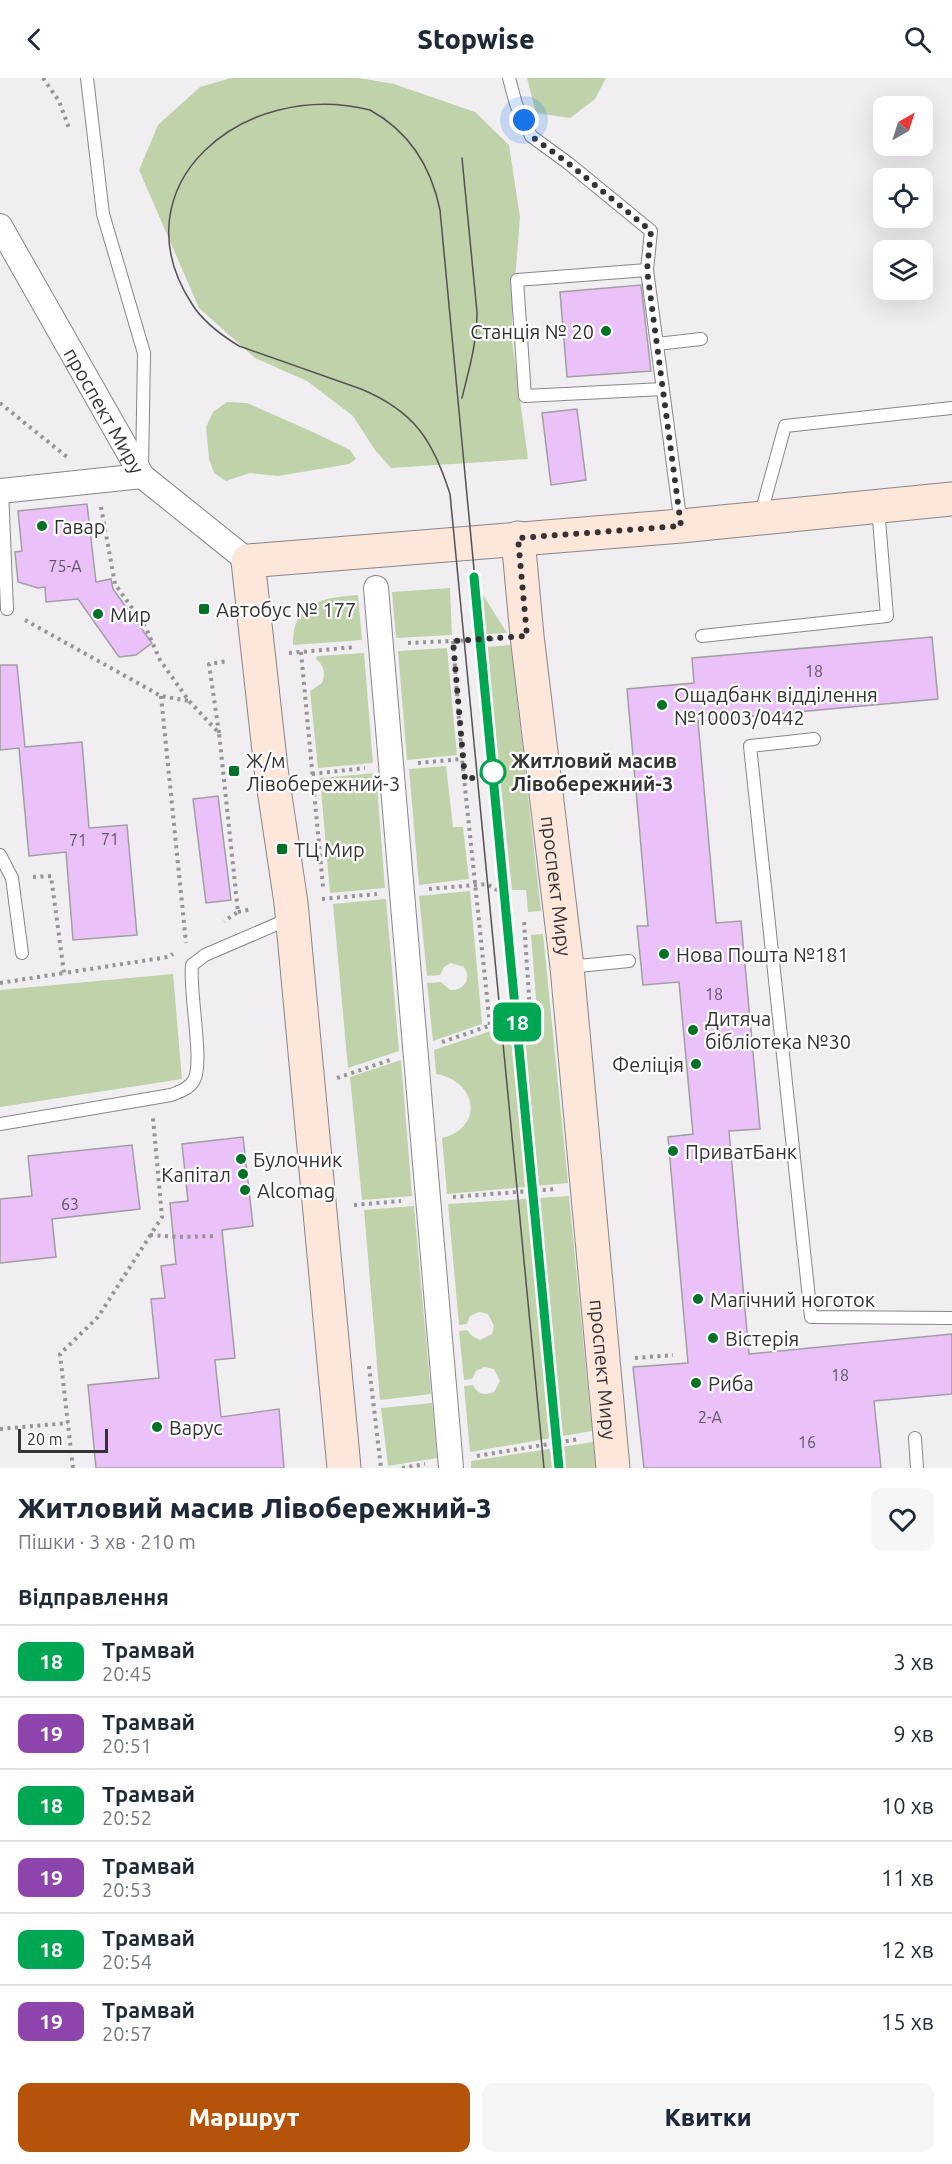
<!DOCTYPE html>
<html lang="uk">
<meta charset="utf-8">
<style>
body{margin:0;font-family:Ubuntu,sans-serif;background:#f6f6f7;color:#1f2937;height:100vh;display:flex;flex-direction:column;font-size:22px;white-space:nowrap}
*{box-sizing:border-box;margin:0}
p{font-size:20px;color:#747a83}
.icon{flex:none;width:33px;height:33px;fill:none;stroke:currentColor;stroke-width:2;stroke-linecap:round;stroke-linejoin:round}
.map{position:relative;height:1390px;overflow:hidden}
.panel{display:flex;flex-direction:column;background:#fff;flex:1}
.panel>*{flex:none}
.badge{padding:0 12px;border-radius:9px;font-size:21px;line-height:39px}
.needle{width:39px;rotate:39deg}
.tools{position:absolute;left:873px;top:18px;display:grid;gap:12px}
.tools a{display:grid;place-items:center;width:60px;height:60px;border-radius:12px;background:#fff;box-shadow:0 6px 24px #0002;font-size:30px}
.scale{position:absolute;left:18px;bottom:15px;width:90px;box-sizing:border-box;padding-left:6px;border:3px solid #343334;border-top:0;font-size:16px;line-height:21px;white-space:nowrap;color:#343334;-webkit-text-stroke:4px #fff;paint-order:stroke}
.you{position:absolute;width:30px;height:30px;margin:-15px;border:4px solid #fff;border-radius:50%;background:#1a73e8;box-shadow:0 0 0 9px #1a73e833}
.map>.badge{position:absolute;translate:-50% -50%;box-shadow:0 0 0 3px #fff}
h2{padding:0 18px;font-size:22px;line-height:54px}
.round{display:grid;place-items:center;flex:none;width:63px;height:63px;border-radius:12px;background:#f6f6f7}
.summary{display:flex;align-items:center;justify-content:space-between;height:102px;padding:0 18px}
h1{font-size:28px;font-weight:800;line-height:45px}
.action{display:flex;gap:12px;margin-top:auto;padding:12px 18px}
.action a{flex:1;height:69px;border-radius:12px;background:#b45309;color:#fff;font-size:24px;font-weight:800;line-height:69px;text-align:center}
.action a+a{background:#f6f6f7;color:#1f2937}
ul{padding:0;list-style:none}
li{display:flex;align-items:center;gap:18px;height:72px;padding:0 18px;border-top:2px solid #e0e1e3}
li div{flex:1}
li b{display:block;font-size:22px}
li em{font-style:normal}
li .badge{min-width:66px;font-weight:700;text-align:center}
header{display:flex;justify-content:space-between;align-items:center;height:78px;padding:0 18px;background:#fff;font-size:27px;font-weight:800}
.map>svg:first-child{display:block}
.green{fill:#bfd2aa}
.building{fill:#eac1f9;stroke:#a19fa2;stroke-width:1.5}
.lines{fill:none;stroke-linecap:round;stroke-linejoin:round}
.lane-casing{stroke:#888589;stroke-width:14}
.street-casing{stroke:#888589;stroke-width:26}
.secondary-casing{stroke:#888589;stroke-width:35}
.path{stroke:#969497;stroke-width:4;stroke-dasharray:3 4.5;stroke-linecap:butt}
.lane{stroke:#fff;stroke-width:12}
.street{stroke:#fff;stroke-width:24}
.secondary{stroke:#fde6da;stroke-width:33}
.tram{stroke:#535153;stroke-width:1.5}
.line-casing{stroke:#fff;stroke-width:14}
.line{stroke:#00a651;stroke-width:9}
.walk{stroke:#343334;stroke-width:6;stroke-dasharray:0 10.8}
.poi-dot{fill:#007225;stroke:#fff;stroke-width:2}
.stop-dot{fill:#fff;stroke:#00a651;stroke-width:3}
.labels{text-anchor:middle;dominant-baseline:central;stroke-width:4.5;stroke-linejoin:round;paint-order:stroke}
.number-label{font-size:16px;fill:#625665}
.poi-label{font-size:20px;fill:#343334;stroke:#fff;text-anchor:start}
.street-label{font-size:20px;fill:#343334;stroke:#fff}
.stop-label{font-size:20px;font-weight:bold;fill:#343334;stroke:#fff;text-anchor:start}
</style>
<header><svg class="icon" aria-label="back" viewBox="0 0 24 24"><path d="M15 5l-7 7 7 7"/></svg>Stopwise<svg class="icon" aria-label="search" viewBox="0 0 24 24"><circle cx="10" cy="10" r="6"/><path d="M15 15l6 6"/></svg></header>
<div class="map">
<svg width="952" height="1390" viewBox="0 0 952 1390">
<rect width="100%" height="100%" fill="#f1eef2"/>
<g class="green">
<polygon points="231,0 359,0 394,6 475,34 509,67 520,139 511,255 528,381 391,390 375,372 353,338 307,303 255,280 199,230 139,92 158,47 200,9"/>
<polygon points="527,0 606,0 595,21 570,40 536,35"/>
<polygon points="227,324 247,325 315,355 350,372 356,381 349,386 278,398 250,395 226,403 214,395 209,381 206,349 213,334"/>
<polygon points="450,510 452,557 396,560 392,514"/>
<path d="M358,517L362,562L293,567C292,524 322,520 358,517Z"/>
<polygon points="483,517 507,555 486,556"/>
<polygon points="511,567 541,833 528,834 526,812 512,812 486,569"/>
<polygon points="447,570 457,677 407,682 398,573"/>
<path d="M364,575L373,685L318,690L310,613L322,605C326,596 324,587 316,581L317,578Z"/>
<polygon points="446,688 453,749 463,749 469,801 419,807 409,691"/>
<polygon points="376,695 385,810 330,815 320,700"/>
<path d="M470,813L482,946L433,963L427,905L441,904L450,912C464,913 472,901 464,889L451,885L444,889L440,897L427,898L419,818Z"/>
<polygon points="386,821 399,973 348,990 333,826"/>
<path d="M543,856L568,1105L447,1116L442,1060C485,1049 477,1003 436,996L434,972L497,951L538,944L531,857Z"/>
<polygon points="173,896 182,1001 0,1029 0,912"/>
<polygon points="401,982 412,1118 362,1122 350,999"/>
<path d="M569,1118L592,1353L470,1374L464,1308L473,1307C477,1316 485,1318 494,1314L500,1303L494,1291L484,1289L476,1293L472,1301L464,1302L459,1253L467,1252L472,1258L480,1262L492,1256L494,1248L488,1236L479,1234L470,1238L467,1246L459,1247L448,1126Z"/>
<polygon points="414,1128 431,1316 380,1322 364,1132"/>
<polygon points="432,1325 437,1380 388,1388 381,1330"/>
<polygon points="593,1364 596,1390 471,1390 471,1383"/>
</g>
<g class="building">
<polygon points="641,207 651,293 567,299 560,214"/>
<polygon points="577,331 586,402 551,407 542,335"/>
<polygon points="87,426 96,504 111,501 113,511 152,565 136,577 119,579 78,521 46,524 45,509 38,510 18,504 15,474 22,473 18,433"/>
<polygon points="932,559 938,621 698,643 716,845 741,843 760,1051 729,1053 749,1276 952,1256 952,1316 874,1323 881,1390 644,1390 633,1289 688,1285 668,1059 693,1056 679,904 643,907 637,848 648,848 627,611 694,605 692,580"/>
<polygon points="0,587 17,587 25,669 82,664 89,750 127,747 137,857 73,862 66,774 29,778 19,670 0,672"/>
<polygon points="218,718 231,822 206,825 193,721"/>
<polygon points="243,1059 253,1148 222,1152 235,1280 215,1282 221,1339 279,1331 284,1390 96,1390 88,1307 159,1300 151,1221 165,1220 161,1188 176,1186 170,1125 188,1123 182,1066"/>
<polygon points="132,1067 140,1131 52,1141 56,1179 0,1185 0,1121 32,1118 28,1078"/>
</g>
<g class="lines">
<defs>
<g id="lane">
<polyline points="87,0 103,136 144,275 142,391"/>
<polyline points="509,0 516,26 531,58 568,85 651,153 647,192"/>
<polyline points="657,266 701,261"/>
<path d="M663,311L525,318L517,202L647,192C659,277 670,362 681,447"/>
<polyline points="2,412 7,531"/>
<polyline points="760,439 785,348 952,330"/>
<polyline points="702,558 887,538 878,430"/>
<polyline points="814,661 750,668 811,1239 952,1240"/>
<polyline points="0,777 12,800 22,875"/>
<polyline points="568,889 629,883"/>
<path d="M0,1046L171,1017C179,1014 189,1011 194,1002C204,985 189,914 192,887L205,877L291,840"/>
<polyline points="915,1360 917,1390"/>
</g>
<g id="street">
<path id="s1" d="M0,148L142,398L248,483"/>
<polyline points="0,413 142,398"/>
<polyline points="376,510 451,1390"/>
</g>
<g id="secondary">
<path id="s2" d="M518,460L527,558L567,889L613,1390"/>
<polyline points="344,1390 291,825 271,691 248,483 681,448 952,421"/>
</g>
</defs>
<use href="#lane" class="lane-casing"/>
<use href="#street" class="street-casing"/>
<use href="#secondary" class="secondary-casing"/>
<g class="path">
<polyline points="43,0 59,23 69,50"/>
<polyline points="0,325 67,379"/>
<polyline points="101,429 115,506 146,550 160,582 189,623 219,655 238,834 224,843"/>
<polyline points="25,542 161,618 189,623"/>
<polyline points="453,563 462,681 490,948"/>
<polyline points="408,565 496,561"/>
<polyline points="301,574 323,809"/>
<polyline points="289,575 356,569"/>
<polyline points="161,618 186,865"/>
<polyline points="219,655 209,586 228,583"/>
<polyline points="418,685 462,681"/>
<polyline points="312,696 365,690"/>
<polyline points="33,799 51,798 64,895 168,879 173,876"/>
<polyline points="429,811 487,806 505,817"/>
<polyline points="322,821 377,816"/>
<polyline points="238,834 252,831"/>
<polyline points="0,905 64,895"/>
<polyline points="442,964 530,934 524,843"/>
<polyline points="337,1000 390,982"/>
<polyline points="453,1119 556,1111"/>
<polyline points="354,1127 401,1123"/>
<polyline points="150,1157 178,1159 215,1158"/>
<polyline points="635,1280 673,1277"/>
<polyline points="369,1288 381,1390"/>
<polyline points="0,1351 68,1345"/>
<polyline points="477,1378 579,1361"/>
<polyline points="73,1390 60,1276 98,1239 162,1139 153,1040"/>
<polyline points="402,1390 425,1386"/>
</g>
<use href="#lane" class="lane"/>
<use href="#street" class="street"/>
<use href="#secondary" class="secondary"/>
<g class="tram">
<path d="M462,80L477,234C477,265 469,291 462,320"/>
<path d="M544,1390L450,416C433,362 414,333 361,311L239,268C221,257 203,244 192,226C115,108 243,0 370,32C410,54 431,88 440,132L559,1390"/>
</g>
</g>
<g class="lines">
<defs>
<polyline id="line" points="474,499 559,1390"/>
</defs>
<use href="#line" class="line-casing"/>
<use href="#line" class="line"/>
<polyline class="walk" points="493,694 465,702 453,563 527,558 518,460 681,448 647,192 651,153 568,85 531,58 524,42"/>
</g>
<g class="poi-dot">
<circle cx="606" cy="253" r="6"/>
<circle cx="42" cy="448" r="6"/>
<rect x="198" y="525" width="12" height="12" rx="3"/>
<circle cx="98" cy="536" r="6"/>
<circle cx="662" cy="627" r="6"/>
<rect x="228" y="687" width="12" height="12" rx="3"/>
<rect x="276" y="765" width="12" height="12" rx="3"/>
<circle cx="664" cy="876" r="6"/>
<circle cx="693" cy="952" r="6"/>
<circle cx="696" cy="986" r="6"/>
<circle cx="673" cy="1073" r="6"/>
<circle cx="241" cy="1081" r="6"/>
<circle cx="243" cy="1096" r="6"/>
<circle cx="245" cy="1112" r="6"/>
<circle cx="698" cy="1221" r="6"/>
<circle cx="713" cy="1260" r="6"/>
<circle cx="696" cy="1305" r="6"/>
<circle cx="157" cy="1349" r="6"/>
</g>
<circle class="stop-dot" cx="493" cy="694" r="12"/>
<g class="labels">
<g class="number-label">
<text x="65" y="488">75-А</text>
<text x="814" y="593">18</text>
<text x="110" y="761">71</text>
<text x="78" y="762">71</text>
<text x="714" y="916">18</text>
<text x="70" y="1126">63</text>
<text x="840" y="1297">18</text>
<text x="710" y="1339">2-А</text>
<text x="807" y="1364">16</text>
</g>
<g class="poi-label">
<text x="594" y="253" text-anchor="end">Станція № 20</text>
<text x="54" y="448">Гавар</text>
<text x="216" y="531">Автобус № 177</text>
<text x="110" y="536">Мир</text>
<text x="674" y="616">Ощадбанк відділення<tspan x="674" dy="23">№10003/0442</tspan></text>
<text x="246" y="682">Ж/м<tspan x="246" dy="23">Лівобережний-3</tspan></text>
<text x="294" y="771">ТЦ Мир</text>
<text x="676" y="876">Нова Пошта №181</text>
<text x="705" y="940">Дитяча<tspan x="705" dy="23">бібліотека №30</tspan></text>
<text x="684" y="986" text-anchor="end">Феліція</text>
<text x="685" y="1073">ПриватБанк</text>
<text x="253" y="1081">Булочник</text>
<text x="231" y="1096" text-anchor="end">Капітал</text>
<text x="257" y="1112">Alcomag</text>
<text x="710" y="1221">Магічний ноготок</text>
<text x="725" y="1260">Вістерія</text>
<text x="708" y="1305">Риба</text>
<text x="169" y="1349">Варус</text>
</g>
<g class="street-label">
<text stroke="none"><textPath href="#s1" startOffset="212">проспект Миру</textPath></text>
<text stroke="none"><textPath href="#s2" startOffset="350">проспект Миру</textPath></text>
<text stroke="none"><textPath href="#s2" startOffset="836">проспект Миру</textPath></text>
</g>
<g class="stop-label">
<text x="511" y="682">Житловий масив<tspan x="511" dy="23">Лівобережний-3</tspan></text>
</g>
</g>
</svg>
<div class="tools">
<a><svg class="needle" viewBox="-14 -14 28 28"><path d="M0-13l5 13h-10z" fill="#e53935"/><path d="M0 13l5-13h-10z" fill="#747a83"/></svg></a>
<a><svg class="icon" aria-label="locate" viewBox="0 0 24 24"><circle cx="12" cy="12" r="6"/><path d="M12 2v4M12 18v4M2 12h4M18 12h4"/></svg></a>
<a><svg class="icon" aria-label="layers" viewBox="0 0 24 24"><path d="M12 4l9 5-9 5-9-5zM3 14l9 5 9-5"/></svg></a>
</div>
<div class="scale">20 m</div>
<div class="you" style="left:524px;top:42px"></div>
<b class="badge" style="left:517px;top:944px;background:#00a651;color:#fff">18</b>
</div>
<section class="panel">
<div class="summary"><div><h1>Житловий масив Лівобережний-3</h1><p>Пішки · 3 хв · 210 m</p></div><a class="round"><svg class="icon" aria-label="heart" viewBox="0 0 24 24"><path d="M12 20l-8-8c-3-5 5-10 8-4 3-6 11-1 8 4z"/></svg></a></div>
<h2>Відправлення</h2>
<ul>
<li><span class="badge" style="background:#00a651;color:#fff">18</span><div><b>Трамвай</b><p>20:45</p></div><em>3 хв</em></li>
<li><span class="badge" style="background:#8e44ad;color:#fff">19</span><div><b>Трамвай</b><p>20:51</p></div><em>9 хв</em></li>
<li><span class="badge" style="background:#00a651;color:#fff">18</span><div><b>Трамвай</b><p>20:52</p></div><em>10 хв</em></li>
<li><span class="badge" style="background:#8e44ad;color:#fff">19</span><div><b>Трамвай</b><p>20:53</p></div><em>11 хв</em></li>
<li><span class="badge" style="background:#00a651;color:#fff">18</span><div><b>Трамвай</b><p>20:54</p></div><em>12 хв</em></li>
<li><span class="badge" style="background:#8e44ad;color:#fff">19</span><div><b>Трамвай</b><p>20:57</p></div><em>15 хв</em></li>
</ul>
<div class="action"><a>Маршрут</a><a>Квитки</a></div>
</section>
